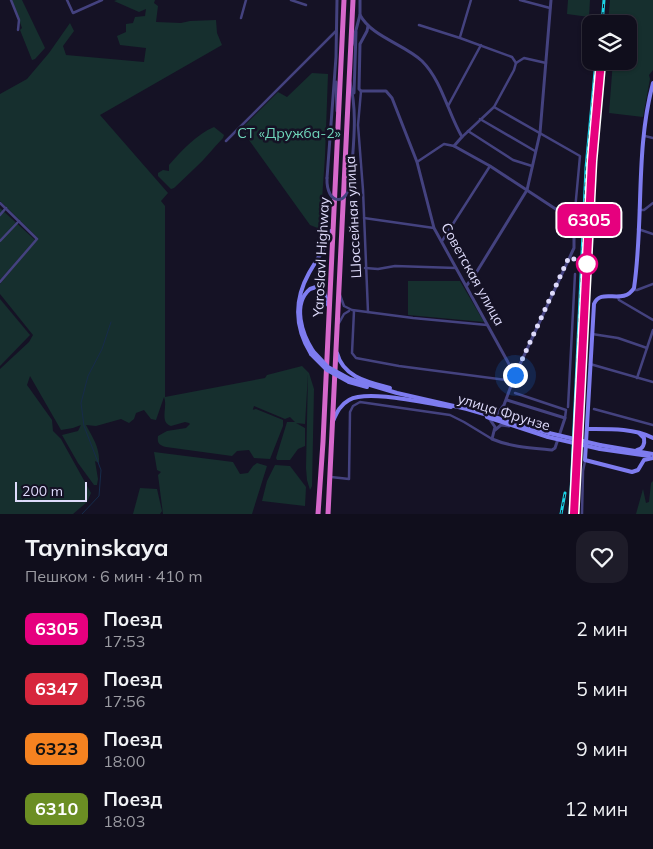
<!DOCTYPE html>
<html lang="ru">
<meta charset="utf-8">
<style>
body{margin:0;font-family:Mulish,sans-serif;background:#1e1c29;color:#f1f3f6;height:100vh;display:flex;flex-direction:column;font-size:19px;white-space:nowrap}
*{box-sizing:border-box;margin:0}
p{font-size:16px;color:#9c9ca3}
.icon{flex:none;width:28px;height:28px;fill:none;stroke:currentColor;stroke-width:2;stroke-linecap:round;stroke-linejoin:round}
.map{position:relative;height:514px;overflow:hidden}
.sheet{display:flex;flex-direction:column;background:#100e1c;flex:1}
.sheet>*{flex:none}
.badge{padding:0 10px;border-radius:8px;font-size:18px;line-height:32px}
.tools{position:absolute;left:582px;top:15px;display:grid;gap:10px}
.tools a{display:grid;place-items:center;width:55px;height:55px;border-radius:10px;background:#100e1c;box-shadow:0 1px 4px #0004,0 0 0 1px #302e3b;font-size:25px}
.scale{position:absolute;left:15px;bottom:12px;width:72px;box-sizing:border-box;padding-left:5px;border:2px solid #dedbfb;border-top:0;font-size:14px;line-height:18px;white-space:nowrap;color:#dedbfb;-webkit-text-stroke:4px #151225;paint-order:stroke}
.you{position:absolute;width:25px;height:25px;margin:-12px;border:4px solid #fff;border-radius:50%;background:#1a73e8;box-shadow:0 0 0 8px #1a73e833}
.map>.badge{position:absolute;translate:-50% -50%;box-shadow:0 0 0 2px #fff}
.round{display:grid;place-items:center;flex:none;width:52px;height:52px;border-radius:15px;background:#1e1c29}
.head{display:flex;align-items:center;justify-content:space-between;height:85px;padding:0 25px}
h1{font-size:24px;font-weight:700;line-height:38px}
ul{padding:0;list-style:none}
li{display:flex;align-items:center;gap:15px;height:60px;padding:0 25px}
li div{flex:1}
li b{display:block;font-size:19px}
li em{font-style:normal}
li .badge{min-width:55px;font-weight:700;text-align:center}
.map>svg:first-child{display:block}
.green{fill:#162f2e}
.lines{fill:none;stroke-linecap:round;stroke-linejoin:round}
.stream{stroke:#162b4a;stroke-width:1}
.minor{stroke:#44427f;stroke-width:2.5}
.tertiary{stroke:#44427f;stroke-width:3}
.secondary{stroke:#7e7cf0;stroke-width:4}
.trunk{stroke:#d668cb;stroke-width:5}
.rail-casing{stroke:#1cd3e6;stroke-width:3}
.rail{stroke:#151225;stroke-width:1;stroke-dasharray:4;stroke-linecap:butt}
.tertiary-bridge{stroke:#44427f;stroke-width:3}
.secondary-bridge{stroke:#7e7cf0;stroke-width:4}
.line-casing{stroke:#fff;stroke-width:11}
.line{stroke:#e6007e;stroke-width:8}
.walk{stroke:#dedbfb;stroke-width:5;stroke-dasharray:0 9}
.stop-dot{fill:#fff;stroke:#e6007e;stroke-width:2.5}
.labels{text-anchor:middle;dominant-baseline:central;stroke-width:5;stroke-linejoin:round;paint-order:stroke}
.park-label{font-size:14px;fill:#6ed4b9;stroke:#151225}
.street-label{font-size:14px;fill:#dedbfb;stroke:#151225}
</style>
<div class="map">
<svg width="653" height="514" viewBox="0 0 653 514">
<rect width="100%" height="100%" fill="#151225"/>
<g class="green">
<polygon points="12,0 22,0 45,48 35,59 32,60 20,30 22,28"/>
<path d="M117,0H155L154,3L158,6L156,22L181,23L190,21L216,20L217,33L222,45L100,115L168,193L161,201L165,206V397L265,378L267,375L302,366L309,373L314,389L312,486L310,490L307,480L306,468L308,374L305,424L296,423L305,428V446L298,449L290,460H277L276,458L287,422H295L290,417L285,419L254,406L251,415L252,410L256,409L283,420V426L270,459L254,458L249,450L237,451L232,456L166,447C159,445 157,443 158,436L167,431L186,428L190,424L189,423L185,422L171,426C159,422 168,407 164,397L156,420L151,419L144,410L136,413L134,419L129,423L121,419L96,426L86,425C93,438 100,448 99,463L95,461L98,479L97,485H94L78,463L62,435L78,431L81,425L73,428L61,430L30,376L27,385L52,420L53,431L61,439L91,493L87,502L73,514H0V369L29,342L33,335L0,294V284L38,238L0,201V94L27,79L49,53L70,23L74,31L63,46L66,55L144,62L146,48L120,45L117,36L126,32V24L133,23L135,17L145,16L146,9L139,12L114,1Z"/>
<polygon points="568,0 590,0 589,17 567,14"/>
<polygon points="610,0 653,0 653,70 649,75 650,79 643,117 609,113 613,61 629,61 629,24 608,22"/>
<polygon points="312,73 328,74 325,156 320,229 310,225 241,129 278,92 287,97"/>
<path d="M214,127L224,135L223,138C213,148 205,159 195,168C188,175 181,181 174,188L171,189L158,176V173L163,170L169,171V165C181,151 197,134 214,127Z"/>
<polygon points="0,208 35,240 0,280"/>
<polygon points="408,281 460,281 484,322 408,315"/>
<polygon points="0,299 30,335 0,366"/>
<polygon points="154,452 233,462 240,474 248,473 253,466 257,463 267,466 252,514 163,514 158,475 161,472 157,470"/>
<polygon points="275,465 290,466 306,487 305,506 262,501 267,481"/>
<polygon points="653,481 653,514 636,514 643,489 646,503 649,502 651,483"/>
<polygon points="140,488 157,489 162,511 160,514 133,514"/>
</g>
<g class="lines">
<polyline class="stream" points="82,514 99,496 101,470 84,426 81,403 88,376 102,349 111,322"/>
<g class="minor">
<polyline points="11,0 19,20 18,30"/>
<polyline points="67,0 73,13 102,0"/>
<polyline points="291,0 306,5"/>
<polyline points="520,0 550,8"/>
<polyline points="241,18 246,0"/>
<polyline points="419,25 460,38 512,57 516,63"/>
<polyline points="460,37 471,0"/>
<polyline points="516,63 524,58 546,63"/>
<polyline points="361,91 358,125 363,190 368,312"/>
<polyline points="448,106 481,45"/>
<polyline points="494,107 580,156 574,221"/>
<polyline points="480,119 535,151"/>
<polyline points="468,131 513,160 532,166"/>
<polyline points="645,136 653,138"/>
<polyline points="462,137 494,107 514,70 516,63"/>
<polyline points="226,141 336,31"/>
<polyline points="417,162 444,144 454,146"/>
<polyline points="0,203 37,239 0,282"/>
<polyline points="639,210 644,210 653,203"/>
<polyline points="0,215 6,208"/>
<polyline points="364,218 434,228"/>
<polyline points="638,229 653,234"/>
<polyline points="0,241 19,221"/>
<polyline points="442,241 490,166"/>
<polyline points="365,268 378,269 395,266 456,268"/>
<polyline points="633,290 637,290 653,284"/>
<polyline points="340,295 344,306 352,310 413,318 487,325"/>
<polyline points="618,297 619,300 653,320"/>
<polyline points="354,311 352,353 356,358 399,366 513,381"/>
<polyline points="339,323 344,314 349,311"/>
<polyline points="592,334 618,338 647,348"/>
<polyline points="590,364 653,382"/>
<polyline points="637,378 653,330"/>
<polyline points="515,393 566,410 565,418"/>
<polyline points="568,407 575,274"/>
<polyline points="594,409 653,425"/>
<polyline points="331,477 349,479 350,412 353,406 360,402 450,415 464,422 492,439"/>
<polyline points="582,514 583,471 585,461"/>
</g>
<g class="tertiary">
<path d="M360,15C372,37 404,44 422,61C442,81 448,113 462,137"/>
<polyline points="368,26 367,31 360,44 359,89 361,91 386,91 392,98 417,162 434,228 515,375"/>
<polyline points="352,45 360,15 360,0"/>
<polyline points="336,82 337,111"/>
<path d="M350,82C358,114 353,146 351,179"/>
<polyline points="354,93 356,32"/>
<polyline points="461,138 454,146 490,166 574,221 574,248 515,375 504,405 498,413 488,415"/>
<polyline points="327,178 336,57 337,0"/>
<polyline points="467,285 476,273 527,190 540,133 551,0"/>
<polyline points="504,406 505,415 512,421"/>
<path d="M489,418L495,427L492,439C511,447 531,448 552,450L555,448L565,418L507,400"/>
<polyline points="495,430 501,425 509,426"/>
</g>
<g class="secondary">
<path d="M653,83C635,150 644,221 634,288C623,306 601,287 594,304L585,460L632,472L638,470L644,460L653,458"/>
<path d="M313,351C302,334 292,304 310,289L316,287L324,291L328,305"/>
<path d="M337,353C343,377 368,382 390,388"/>
<path d="M311,354C295,328 294,300 309,273C317,259 327,246 331,231"/>
<polyline points="350,379 397,393 467,409 549,433"/>
<polyline points="349,382 367,387"/>
<polyline points="487,417 548,437"/>
<path d="M333,421C337,412 340,405 349,400C368,389 429,404 451,407"/>
<path d="M587,429C608,429 634,428 653,438"/>
<polyline points="600,445 653,454"/>
<polyline points="600,449 649,456"/>
<path d="M637,450C643,449 645,444 644,438L639,433"/>
</g>
<g class="trunk">
<polyline points="318,514 323,442 344,0"/>
<polyline points="328,514 353,0"/>
</g>
<defs>
<g id="rail">
<polyline points="602,24 604,0"/>
<polyline points="561,514 565,493"/>
<polyline points="570,514 586,168 596,61"/>
</g>
</defs>
<use href="#rail" class="rail-casing"/>
<use href="#rail" class="rail"/>
<path class="tertiary-bridge" d="M327,178C326,206 349,207 351,179"/>
<g class="secondary-bridge">
<polyline points="313,351 328,367 350,379"/>
<polyline points="311,354 327,370 349,382"/>
<polyline points="549,433 600,445"/>
<polyline points="548,437 600,449"/>
</g>
</g>
<g class="lines">
<defs>
<polyline id="line" points="574,514 592,161 601,61"/>
</defs>
<use href="#line" class="line-casing"/>
<use href="#line" class="line"/>
<polyline class="walk" points="515,375 569,257 587,264"/>
</g>
<circle class="stop-dot" cx="587" cy="264" r="10"/>
<g class="labels">
<g class="park-label">
<text x="289" y="133">СТ «Дружба-2»</text>
</g>
<g class="street-label">
<text transform="translate(353 217) rotate(-93)">Шоссейная улица</text>
<text transform="translate(321 257) rotate(-87)">Yaroslavl Highway</text>
<text transform="translate(473 274) rotate(61)">Советская улица</text>
<text transform="translate(504 412) rotate(17)">улица Фрунзе</text>
</g>
</g>
</svg>
<div class="tools">
<a><svg class="icon" aria-label="layers" viewBox="0 0 24 24"><path d="M12 4l9 5-9 5-9-5zM3 14l9 5 9-5"/></svg></a>
</div>
<div class="scale">200 m</div>
<div class="you" style="left:515px;top:375px"></div>
<b class="badge" style="left:589px;top:220px;background:#e6007e;color:#fff">6305</b>
</div>
<section class="sheet">
<div class="head"><div><h1>Tayninskaya</h1><p>Пешком · 6 мин · 410 m</p></div><a class="round"><svg class="icon" aria-label="heart" viewBox="0 0 24 24"><path d="M12 20l-8-8c-3-5 5-10 8-4 3-6 11-1 8 4z"/></svg></a></div>
<ul>
<li><span class="badge" style="background:#e6007e;color:#fff">6305</span><div><b>Поезд</b><p>17:53</p></div><em>2 мин</em></li>
<li><span class="badge" style="background:#d7263d;color:#fff">6347</span><div><b>Поезд</b><p>17:56</p></div><em>5 мин</em></li>
<li><span class="badge" style="background:#f58220;color:#111">6323</span><div><b>Поезд</b><p>18:00</p></div><em>9 мин</em></li>
<li><span class="badge" style="background:#6b8e23;color:#fff">6310</span><div><b>Поезд</b><p>18:03</p></div><em>12 мин</em></li>
</ul>
</section>
